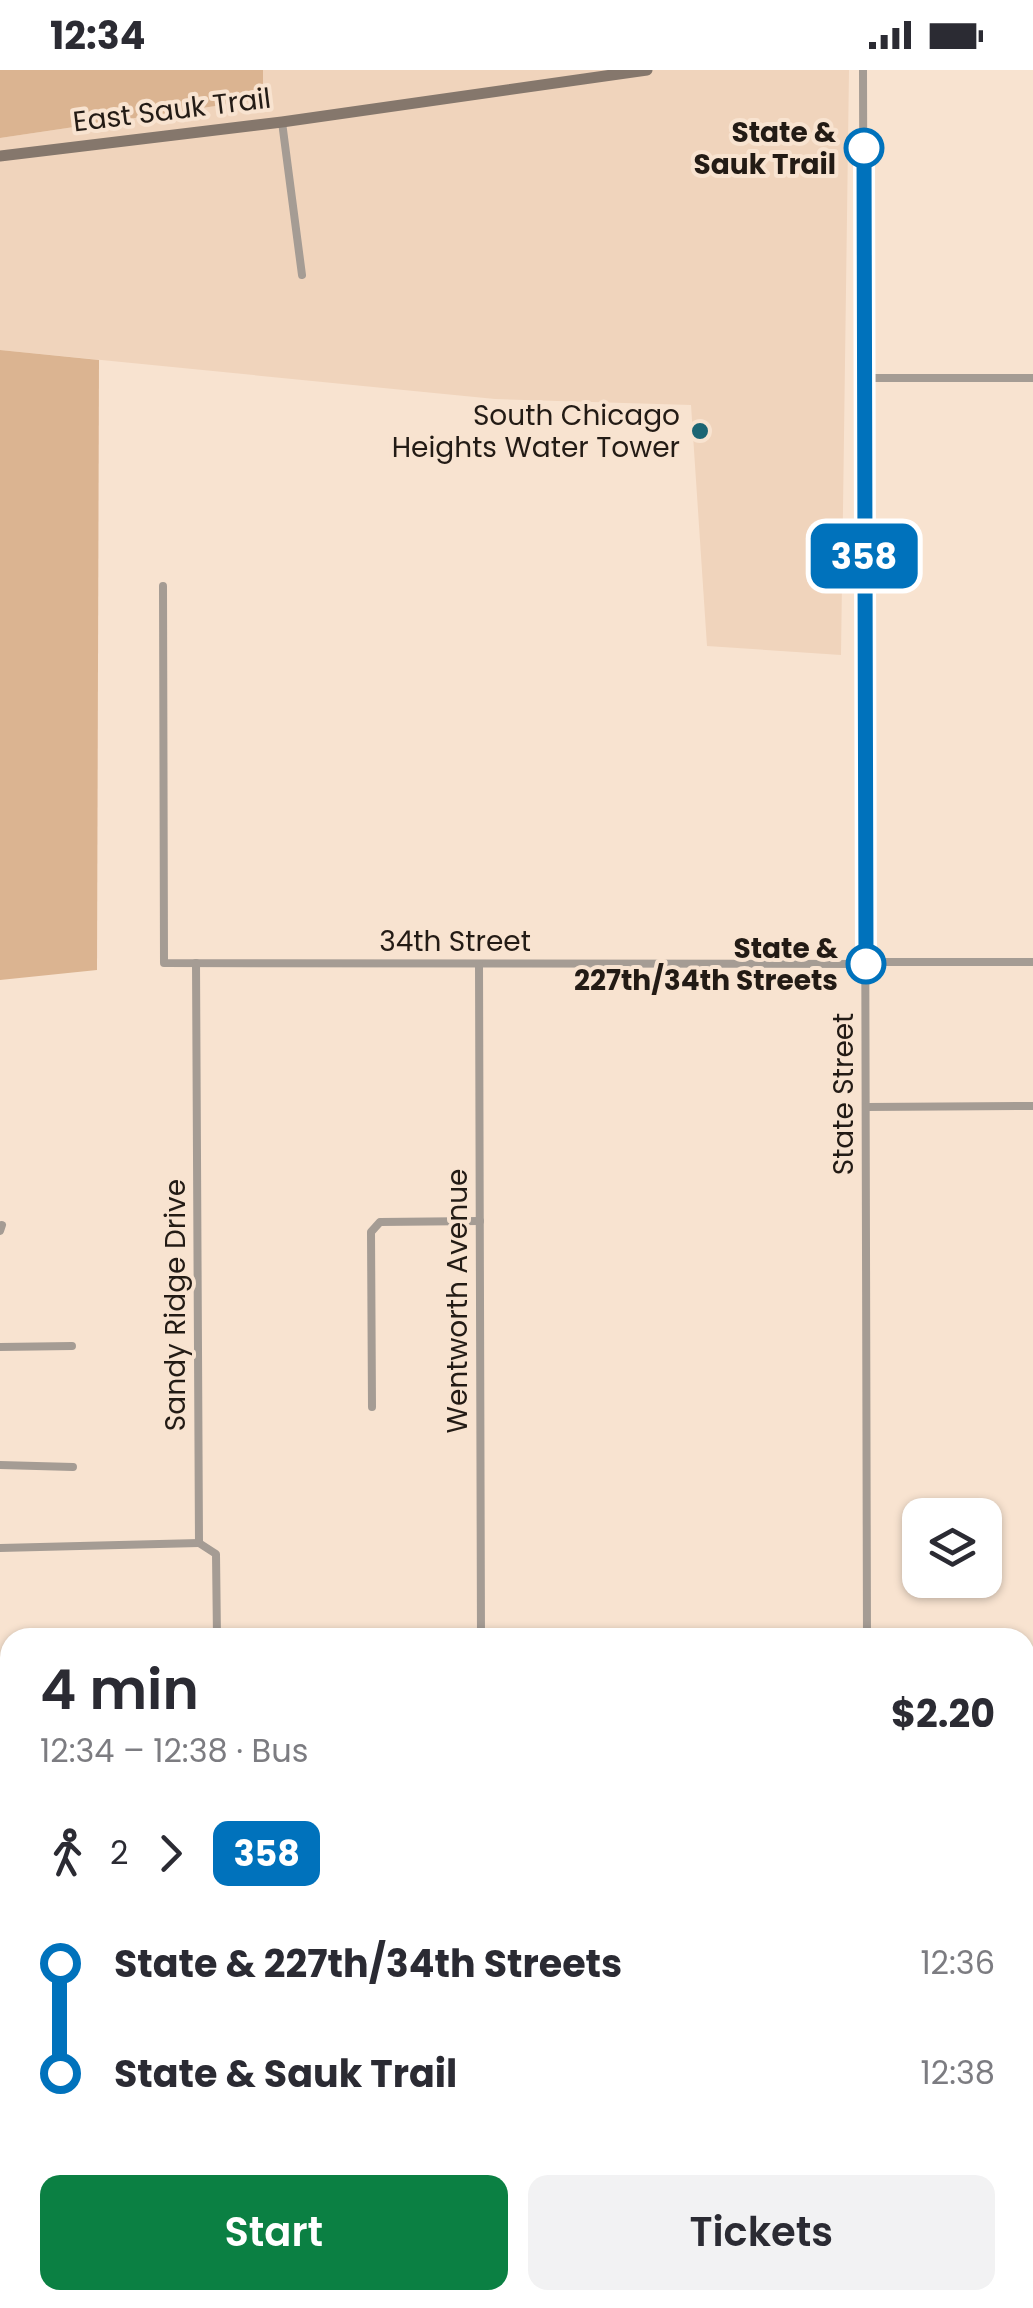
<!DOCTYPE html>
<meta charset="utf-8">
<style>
body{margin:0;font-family:Poppins,sans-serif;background:#f2f2f3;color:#2b2b33;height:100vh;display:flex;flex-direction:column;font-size:38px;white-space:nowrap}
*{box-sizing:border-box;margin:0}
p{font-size:32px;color:#7c7c81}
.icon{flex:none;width:55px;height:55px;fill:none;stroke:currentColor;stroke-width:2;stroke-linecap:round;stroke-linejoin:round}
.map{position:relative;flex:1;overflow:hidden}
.panel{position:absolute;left:0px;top:1558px;width:1035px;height:682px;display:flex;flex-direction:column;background:#fff;border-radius:30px 30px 0 0;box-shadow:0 2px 8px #0004}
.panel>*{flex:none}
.badge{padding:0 20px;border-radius:15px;font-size:35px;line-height:65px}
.buttons{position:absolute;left:902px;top:1428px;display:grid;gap:20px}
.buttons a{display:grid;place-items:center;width:100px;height:100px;border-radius:20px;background:#fff;box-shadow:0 2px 8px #0004;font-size:50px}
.map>.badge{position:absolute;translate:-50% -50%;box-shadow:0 0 0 5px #fff}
.legs{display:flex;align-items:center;gap:15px;height:110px;padding:0 40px;font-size:32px}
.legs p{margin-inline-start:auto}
.head{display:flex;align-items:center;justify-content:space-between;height:170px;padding:0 40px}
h1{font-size:55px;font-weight:600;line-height:75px}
.action{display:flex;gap:20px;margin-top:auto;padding:20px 40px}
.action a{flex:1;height:115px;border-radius:20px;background:#0b8043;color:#fff;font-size:40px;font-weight:600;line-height:115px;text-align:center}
.action a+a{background:#f2f2f3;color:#2b2b33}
ul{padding:0 40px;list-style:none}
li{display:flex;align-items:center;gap:35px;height:110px;font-size:38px}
li i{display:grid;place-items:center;width:15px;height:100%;margin:0 12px;background:currentColor}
li i::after{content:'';width:25px;height:25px;margin:-12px;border:8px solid;border-radius:50%;background:#fff}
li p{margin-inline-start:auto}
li:first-child i{background:linear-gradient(#0000 50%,currentColor 0)}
li:last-child i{background:linear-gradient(currentColor 50%,#0000 0)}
.status{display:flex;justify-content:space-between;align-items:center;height:70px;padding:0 50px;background:#fff;direction:ltr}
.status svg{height:28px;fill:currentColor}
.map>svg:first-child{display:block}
.built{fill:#f0d4bc}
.green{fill:#dbb491}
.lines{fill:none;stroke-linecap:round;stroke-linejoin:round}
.minor{stroke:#a59c94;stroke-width:8}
.tertiary{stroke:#a59c94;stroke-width:10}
.secondary{stroke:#85776c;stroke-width:11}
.line-1-casing{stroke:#fff;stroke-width:22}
.line-1{stroke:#0072bc;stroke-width:15}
.stop-1-dot{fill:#fff;stroke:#0072bc;stroke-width:5}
.poi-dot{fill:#1c6573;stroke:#f8e3d0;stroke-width:4}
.labels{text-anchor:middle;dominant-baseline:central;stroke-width:8;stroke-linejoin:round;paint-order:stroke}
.street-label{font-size:28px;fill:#231b15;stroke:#f8e3d0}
.stop-label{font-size:28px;font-weight:bold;fill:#231b15;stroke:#f8e3d0;text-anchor:end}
.poi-label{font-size:28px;fill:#231b15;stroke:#f8e3d0;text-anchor:end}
</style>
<div class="status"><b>12:34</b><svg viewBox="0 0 49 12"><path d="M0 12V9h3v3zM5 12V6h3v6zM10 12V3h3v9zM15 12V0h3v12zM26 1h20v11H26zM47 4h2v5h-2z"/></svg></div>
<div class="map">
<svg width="1033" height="2238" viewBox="0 0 1033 2238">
<rect width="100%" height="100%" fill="#f8e3d0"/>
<polygon class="built" points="263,0 849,0 841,585 707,576 691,335 495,329 0,280 0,68 262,29"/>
<g class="green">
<polygon points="0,0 263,0 263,29 0,68"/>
<polygon points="0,280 99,290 97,900 0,910"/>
<polygon points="366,2230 836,2230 836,2238 368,2238"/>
</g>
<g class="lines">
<g class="minor">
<polyline points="863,0 867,1568"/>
<polyline points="282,52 302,205"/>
<polyline points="864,308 1033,308"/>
<polyline points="163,516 164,893 865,894"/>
<polyline points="865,892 1033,892"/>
<polyline points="196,893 199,1473 216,1484 217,1568"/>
<polyline points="479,894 481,1568"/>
<polyline points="866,1037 1033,1036"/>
<polyline points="0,1161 2,1155"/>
<polyline points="0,1277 72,1276"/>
<polyline points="372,1337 371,1162 380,1152 480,1151"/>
<polyline points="0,1395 73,1397"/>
<polyline points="0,1478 199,1473"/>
<polyline points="0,1767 10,1767"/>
<polyline points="1026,2196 1027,2238"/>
<polyline points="87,2230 87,2238"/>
<polyline points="206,2230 206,2238"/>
</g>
<g class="tertiary">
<polyline points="1025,2049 1033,2049"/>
<polyline points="0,2062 10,2062"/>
<polyline points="1025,2067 1033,2067"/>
<polyline points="861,2230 861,2238"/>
<polyline points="878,2238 878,2230"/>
</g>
<polyline class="secondary" points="0,86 282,52 647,0"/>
</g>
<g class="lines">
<defs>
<polyline id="line-1" points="864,78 866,894"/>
</defs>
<use href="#line-1" class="line-1-casing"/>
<use href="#line-1" class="line-1"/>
</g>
<g class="stop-1-dot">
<circle cx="864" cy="78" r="18"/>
<circle cx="866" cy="894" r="18"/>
</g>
<circle class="poi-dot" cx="700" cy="361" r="10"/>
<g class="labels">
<g class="street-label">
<text transform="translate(172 40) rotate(-7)">East Sauk Trail</text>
<text x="455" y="871">34th Street</text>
<text transform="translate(843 1024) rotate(-90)">State Street</text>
<text transform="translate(457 1231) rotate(-90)">Wentworth Avenue</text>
<text transform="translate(175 1235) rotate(-90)">Sandy Ridge Drive</text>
</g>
<g class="stop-label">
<text x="836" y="62">State &amp;<tspan x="836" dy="32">Sauk Trail</tspan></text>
<text x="838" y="878">State &amp;<tspan x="838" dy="32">227th/34th Streets</tspan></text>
</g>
<g class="poi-label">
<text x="680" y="345">South Chicago<tspan x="680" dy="32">Heights Water Tower</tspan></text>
</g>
</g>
</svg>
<div class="buttons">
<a><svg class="icon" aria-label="layers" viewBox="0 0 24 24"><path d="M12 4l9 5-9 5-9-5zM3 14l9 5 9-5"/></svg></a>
</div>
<b class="badge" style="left:864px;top:486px;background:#0072bc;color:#fff">358</b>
<section class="panel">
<div class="head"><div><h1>4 min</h1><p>12:34 – 12:38 · Bus</p></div><b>$2.20</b></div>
<div class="legs"><svg class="icon" aria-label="walk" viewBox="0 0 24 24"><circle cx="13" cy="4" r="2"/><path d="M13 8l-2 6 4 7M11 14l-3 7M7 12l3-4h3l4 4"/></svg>2<svg class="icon" aria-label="forward" viewBox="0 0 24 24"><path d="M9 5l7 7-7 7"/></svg><b class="badge" style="background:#0072bc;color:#fff">358</b></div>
<ul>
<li><i style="color:#0072bc"></i><b>State &amp; 227th/34th Streets</b><p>12:36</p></li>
<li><i style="color:#0072bc"></i><b>State &amp; Sauk Trail</b><p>12:38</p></li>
</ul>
<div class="action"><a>Start</a><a>Tickets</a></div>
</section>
</div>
